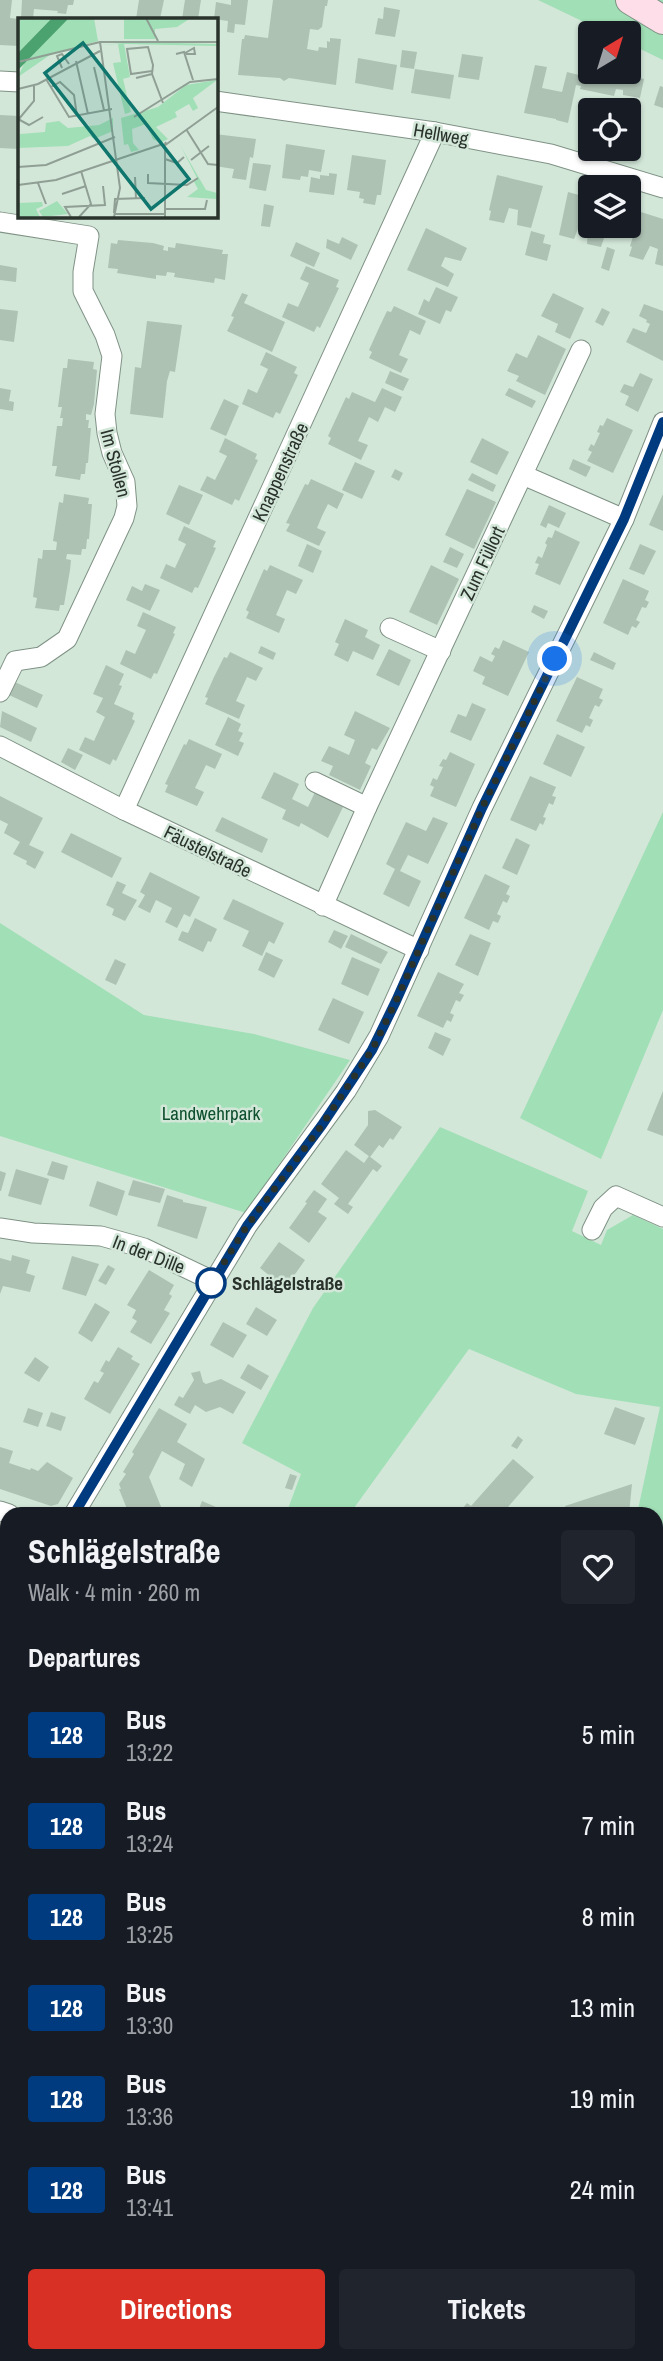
<!DOCTYPE html>
<meta charset="utf-8">
<style>
body{margin:0;font-family:"Archivo Narrow",sans-serif;background:#20242c;color:#f1f3f6;height:100vh;display:flex;flex-direction:column;font-size:26px;white-space:nowrap}
*{box-sizing:border-box;margin:0}
p{font-size:23px;color:#9ea1a6}
.icon{flex:none;width:38px;height:38px;fill:none;stroke:currentColor;stroke-width:2;stroke-linecap:round;stroke-linejoin:round}
.map{position:relative;flex:1;overflow:hidden}
.drawer{position:absolute;left:0px;top:1507px;width:663px;height:856px;display:flex;flex-direction:column;background:#171b24;border-radius:21px 21px 0 0;box-shadow:0 2px 5px #0004}
.drawer>*{flex:none}
.badge{padding:0 14px;border-radius:5px;font-size:24px;line-height:46px}
.needle{width:46px;rotate:38deg}
.fabs{position:absolute;left:578px;top:21px;display:grid;gap:14px}
.fabs a{display:grid;place-items:center;width:63px;height:63px;border-radius:7px;background:#171b24;box-shadow:0 2px 5px #0004;font-size:35px}
.you{position:absolute;width:35px;height:35px;margin:-18px;border:5px solid #fff;border-radius:50%;background:#1a73e8;box-shadow:0 0 0 10px #1a73e833}
.map>.badge{position:absolute;translate:-50% -50%;box-shadow:0 0 0 4px #fff}
h2{padding:0 28px;font-size:26px;line-height:63px}
.round{display:grid;place-items:center;flex:none;width:74px;height:74px;border-radius:7px;background:#20242c}
.overview{display:flex;align-items:center;justify-content:space-between;height:119px;padding:0 28px}
h1{font-size:33px;font-weight:700;line-height:52px}
.button{display:flex;gap:14px;margin-top:auto;padding:14px 28px}
.button a{flex:1;height:80px;border-radius:7px;background:#d93025;color:#fff;font-size:28px;font-weight:700;line-height:80px;text-align:center}
.button a+a{background:#20242c;color:#f1f3f6}
ul{padding:0;list-style:none}
li{display:flex;align-items:center;gap:21px;height:91px;padding:0 28px}
li div{flex:1}
li b{display:block;font-size:26px}
li em{font-style:normal}
li .badge{min-width:77px;font-weight:700;text-align:center}
.map>svg:first-child{display:block}
.green{fill:#a1dfb6}
.building{fill:#aec2b4}
.lines{fill:none;stroke-linecap:round;stroke-linejoin:round}
.minor-casing{stroke:#7f9285;stroke-width:21}
.secondary-casing{stroke:#7f9285;stroke-width:30}
.minor{stroke:#fff;stroke-width:19}
.secondary{stroke:#fddee9;stroke-width:28}
.line-casing{stroke:#fff;stroke-width:16}
.line{stroke:#003b80;stroke-width:10}
.walk{stroke:#2a322c;stroke-width:7;stroke-dasharray:0 12.6}
.stop-dot{fill:#fff;stroke:#003b80;stroke-width:3.5}
.labels{text-anchor:middle;dominant-baseline:central;stroke-width:5;stroke-linejoin:round;paint-order:stroke}
.street-label{font-size:19px;fill:#2a322c;stroke:#d3e7d9}
.park-label{font-size:19px;fill:#0f512f;stroke:#d3e7d9}
.stop-label{font-size:19px;font-weight:bold;fill:#2a322c;stroke:#d3e7d9;text-anchor:start}
.inset-road{fill:none;stroke:#8f9f94;stroke-width:2}
.view{fill:#0f766e;fill-opacity:0.15;stroke:#0f766e;stroke-width:3.5}
.inset-edge{fill:none;stroke:#2a322c;stroke-width:3.5}
</style>
<div class="map">
<svg width="663" height="2361" viewBox="0 0 663 2361">
<rect width="100%" height="100%" fill="#d3e7d9"/>
<g class="green">
<polygon points="538,0 663,0 663,60 628,43 628,33 607,33"/>
<polygon points="663,812 663,1010 601,1159 520,1118"/>
<polygon points="0,923 144,1015 254,1034 350,1060 246,1213 0,1136"/>
<polygon points="440,1127 588,1191 572,1231 601,1245 607,1230 633,1215 663,1229 663,1636 656,1634 656,1514 637,1514 660,1407 576,1394 469,1349 354,1508 363,1514 286,1514 301,1474 242,1443 313,1308"/>
<polygon points="0,1535 7,1537 7,1593 1,1603"/>
<polygon points="663,1667 663,1729 656,1728 656,1710"/>
<polygon points="7,2233 7,2280 0,2274 0,2242"/>
</g>
<g class="building">
<polygon points="0,0 12,0 10,18 19,19 19,46 0,45"/>
<polygon points="22,0 74,0 73,5 68,5 66,14 57,13 58,11 34,9 33,19 21,19"/>
<polygon points="139,0 164,0 160,19 136,19"/>
<polygon points="185,0 201,0 198,19 182,19"/>
<polygon points="231,0 248,0 245,25 235,24 234,33 227,32 228,21 214,19 216,2 231,5"/>
<polygon points="273,0 328,0 327,6 325,6 322,27 318,30 310,29 307,49 318,51 319,47 327,48 327,41 330,42 330,38 341,39 336,85 289,78 284,81 280,78 238,75 242,39 244,39 245,35 268,38"/>
<polygon points="384,7 400,10 395,37 375,34 378,18 383,19"/>
<polygon points="402,50 417,52 414,69 400,67"/>
<polygon points="462,54 483,57 479,80 458,77"/>
<polygon points="358,58 397,65 393,90 355,83"/>
<polygon points="535,65 547,67 542,88 562,92 567,72 583,76 585,66 590,67 590,72 611,72 644,79 640,98 623,95 623,90 616,89 614,96 580,89 581,86 576,85 568,123 556,120 556,119 524,113"/>
<polygon points="415,69 454,75 450,99 411,93"/>
<polygon points="660,86 663,87 663,108 654,105"/>
<polygon points="0,115 19,116 19,149 0,148"/>
<polygon points="215,134 256,139 253,158 250,157 246,180 232,178 234,169 215,166"/>
<polygon points="286,144 325,150 321,172 309,170 308,177 301,176 300,180 282,178"/>
<polygon points="352,155 386,160 381,195 377,195 375,205 363,203 364,199 359,198 360,192 347,190"/>
<polygon points="253,163 271,165 266,191 249,188"/>
<polygon points="329,173 337,174 334,195 309,192 311,177 320,179 320,175 329,176"/>
<polygon points="497,175 543,186 531,228 517,225 518,210 509,208 504,223 489,220 491,211 489,210"/>
<polygon points="568,192 590,198 590,226 608,226 601,247 587,244 588,228 579,226 574,239 559,235"/>
<polygon points="264,204 274,206 270,227 261,226"/>
<polygon points="641,212 663,219 663,266 655,264 658,249 650,246 643,260 629,256 632,247 630,246"/>
<polygon points="426,228 467,248 461,261 445,257 441,266 454,274 448,287 407,270"/>
<polygon points="531,231 545,235 543,243 551,245 547,261 525,255"/>
<polygon points="342,237 358,245 351,260 326,248 327,239 339,244"/>
<polygon points="118,240 153,243 164,246 163,250 168,251 168,247 175,248 176,243 223,250 222,254 228,254 225,280 215,278 214,283 174,277 175,273 167,272 166,276 156,275 156,279 117,273 118,269 108,268 111,243 117,244"/>
<polygon points="296,242 320,253 314,267 290,256"/>
<polygon points="607,247 615,250 609,271 601,268"/>
<polygon points="0,265 17,268 16,282 0,280"/>
<polygon points="306,266 339,280 336,287 339,288 320,328 317,326 314,332 282,317 288,303 298,307 309,283 300,279"/>
<polygon points="436,287 458,297 451,312 446,310 440,324 418,314 424,299 429,302"/>
<polygon points="242,293 248,295 244,303 285,322 272,352 227,331 234,317 231,316"/>
<polygon points="553,293 584,308 570,339 555,332 558,324 541,316"/>
<polygon points="644,304 663,311 663,361 626,342 633,328 646,333 650,324 646,322 647,320 639,316"/>
<polygon points="394,306 426,321 420,335 410,330 399,355 408,359 401,373 369,358 372,352 369,350 378,330 387,311 391,312"/>
<polygon points="602,308 610,312 603,326 595,322"/>
<polygon points="0,309 18,311 14,342 0,340"/>
<polygon points="147,321 182,325 175,372 170,371 167,381 163,418 130,414 135,367 141,368"/>
<polygon points="538,335 566,349 545,395 516,381 519,376 507,371 516,353 527,358"/>
<polygon points="266,352 297,367 294,373 298,375 280,414 276,412 273,418 242,404 248,389 257,393 262,382 268,369 260,365"/>
<polygon points="68,359 94,362 93,369 97,370 94,404 91,415 86,414 86,420 89,420 88,428 91,428 88,463 86,463 85,474 81,474 80,480 55,476 57,466 52,466 57,426 62,426 63,418 60,418 62,407 58,407 63,368 67,368"/>
<polygon points="390,371 409,379 403,391 385,383"/>
<polygon points="640,373 653,379 638,412 625,405 629,396 620,392 624,384 633,387"/>
<polygon points="0,388 11,390 9,401 14,402 13,411 0,409"/>
<polygon points="382,388 402,397 395,412 385,407 378,422 369,417 358,441 368,445 361,460 328,444 331,438 328,436 346,397 349,399 352,392 375,402"/>
<polygon points="509,388 536,401 532,408 505,395"/>
<polygon points="224,399 239,406 226,436 210,429"/>
<polygon points="607,418 633,430 613,473 587,461 592,452 588,450 591,444 594,446 600,433 597,432 600,425 603,426"/>
<polygon points="225,438 257,454 255,459 258,460 239,501 235,499 232,505 200,490 207,476 215,480 227,456 219,452"/>
<polygon points="482,438 509,452 497,475 470,462"/>
<polygon points="573,459 591,467 586,477 569,469"/>
<polygon points="355,462 375,471 362,499 342,490"/>
<polygon points="395,469 403,473 399,481 391,477"/>
<polygon points="472,473 496,485 493,492 468,480"/>
<polygon points="311,479 344,494 337,509 328,504 322,516 317,528 326,532 319,546 286,531 290,524 286,523 305,484 308,485"/>
<polygon points="179,485 203,495 189,525 166,514"/>
<polygon points="467,489 496,502 474,549 445,535"/>
<polygon points="64,494 89,498 88,504 92,504 89,539 87,539 86,549 82,549 81,555 67,554 66,559 71,560 70,570 64,605 60,605 59,611 35,608 37,598 33,597 38,558 42,559 43,550 56,550 57,542 53,541 59,502 63,503"/>
<polygon points="663,494 663,531 649,525"/>
<polygon points="549,505 566,513 559,528 548,523 546,528 540,525"/>
<polygon points="184,526 216,541 213,547 216,548 198,588 195,587 192,593 160,578 166,564 175,568 186,544 178,540"/>
<polygon points="555,530 580,542 560,585 535,574 539,564 535,563 538,556 542,558 547,545 545,543 548,537 552,538"/>
<polygon points="307,544 322,551 313,573 298,566"/>
<polygon points="640,544 656,551 644,575 629,569"/>
<polygon points="450,547 464,554 457,568 443,562"/>
<polygon points="270,565 303,580 296,594 287,590 276,615 285,619 279,633 246,618 249,612 246,610 264,569 267,571"/>
<polygon points="431,565 459,579 437,625 409,612"/>
<polygon points="623,579 649,591 645,600 649,602 646,608 642,607 636,620 640,622 636,628 632,626 628,635 603,623"/>
<polygon points="145,584 160,590 150,611 126,600 132,586 142,591"/>
<polygon points="534,605 548,611 544,619 531,612"/>
<polygon points="143,612 176,627 173,633 175,634 157,674 154,673 151,679 120,664 126,650 135,654 140,643 146,630 137,626"/>
<polygon points="345,619 368,630 365,637 380,645 373,660 353,651 348,662 334,655 339,644 335,642"/>
<polygon points="503,640 529,652 508,696 482,684 485,677 473,671 480,656 492,662 495,656 491,654 495,647 499,649"/>
<polygon points="261,646 276,653 273,660 258,653"/>
<polygon points="389,649 411,660 399,686 376,675"/>
<polygon points="230,652 263,668 256,681 247,677 236,701 245,705 239,719 205,704 208,698 205,697 214,677 224,657 227,658"/>
<polygon points="594,652 616,663 613,670 590,660"/>
<polygon points="106,665 124,674 119,685 122,686 114,704 134,713 132,719 135,721 116,761 113,759 110,765 79,750 85,737 94,741 105,717 96,712 103,698 93,694"/>
<polygon points="577,677 603,689 599,698 603,700 599,707 595,705 589,718 593,720 590,727 586,725 582,733 556,721"/>
<polygon points="15,682 43,695 37,708 9,695"/>
<polygon points="472,703 486,709 471,741 450,732 458,714 466,717"/>
<polygon points="2,711 37,728 31,742 0,727"/>
<polygon points="355,711 390,728 377,750 372,748 365,763 371,766 360,790 329,775 333,766 321,761 329,746 349,755 355,740 344,735"/>
<polygon points="228,717 241,724 238,731 243,733 239,741 244,743 238,756 215,745"/>
<polygon points="557,734 585,747 571,777 543,764"/>
<polygon points="189,739 222,754 215,769 206,765 195,788 204,792 197,806 165,792 168,785 165,784 184,744 186,745"/>
<polygon points="68,748 83,755 75,770 61,762"/>
<polygon points="450,752 475,764 456,807 430,796 434,787 430,785 433,778 437,780 443,767 439,766 443,759 446,760"/>
<polygon points="274,772 299,784 292,799 308,807 315,792 343,807 328,838 301,823 299,827 282,819 286,810 261,798"/>
<polygon points="530,776 556,787 552,796 556,797 553,805 549,803 543,817 546,818 543,825 540,823 536,831 510,820"/>
<polygon points="0,796 43,818 29,845 44,852 35,869 26,864 27,861 13,854 20,842 4,833 8,824 0,820"/>
<polygon points="222,817 268,839 262,853 215,831"/>
<polygon points="433,817 448,823 428,864 408,855 400,871 421,881 409,907 383,894 395,869 386,864 406,822 426,831"/>
<polygon points="71,833 122,858 112,878 61,852"/>
<polygon points="516,838 530,845 517,875 502,868"/>
<polygon points="150,872 200,897 190,917 184,914 177,928 165,922 172,908 156,900 150,913 138,907 145,895 140,892"/>
<polygon points="485,874 510,886 506,894 510,896 507,903 503,901 497,914 501,916 498,923 493,921 489,930 464,918"/>
<polygon points="117,881 126,885 122,893 137,900 125,921 112,915 114,909 106,905"/>
<polygon points="233,899 284,923 274,944 269,941 262,956 242,946 249,931 223,919"/>
<polygon points="195,918 217,929 211,942 208,941 203,952 178,940 182,931 188,933"/>
<polygon points="334,930 348,936 341,949 328,942"/>
<polygon points="351,934 388,952 381,964 345,947"/>
<polygon points="470,934 491,943 478,976 455,965"/>
<polygon points="266,952 283,960 274,978 258,970"/>
<polygon points="352,957 380,969 368,996 341,984"/>
<polygon points="115,959 126,964 116,985 105,980"/>
<polygon points="438,972 464,984 459,993 464,995 460,1002 456,1000 450,1013 454,1015 451,1022 447,1020 443,1028 417,1016"/>
<polygon points="333,998 364,1012 349,1044 318,1030"/>
<polygon points="435,1032 451,1039 443,1056 428,1048"/>
<polygon points="663,1091 663,1136 647,1130"/>
<polygon points="375,1110 402,1127 393,1140 390,1138 383,1148 379,1145 370,1157 354,1145 368,1125 368,1111"/>
<polygon points="346,1150 364,1163 369,1156 382,1166 377,1172 373,1169 348,1204 353,1207 348,1214 334,1204 339,1198 321,1184"/>
<polygon points="52,1161 68,1166 64,1180 47,1175"/>
<polygon points="16,1169 49,1179 41,1205 8,1196"/>
<polygon points="0,1171 6,1173 1,1191 0,1191"/>
<polygon points="133,1180 165,1189 160,1203 128,1195"/>
<polygon points="97,1181 125,1191 117,1216 89,1206"/>
<polygon points="314,1190 327,1199 318,1212 327,1218 309,1243 289,1228 307,1203 305,1202"/>
<polygon points="167,1195 183,1200 183,1202 207,1207 197,1239 157,1226"/>
<polygon points="279,1242 305,1260 286,1287 276,1280 271,1280 270,1276 260,1268"/>
<polygon points="12,1255 30,1260 26,1273 35,1276 30,1292 3,1286 0,1294 0,1258 11,1261"/>
<polygon points="72,1256 99,1264 86,1296 62,1289"/>
<polygon points="108,1265 115,1269 106,1285 98,1281"/>
<polygon points="149,1270 174,1285 169,1294 172,1296 164,1310 170,1313 151,1344 130,1332 137,1321 132,1318 136,1310 127,1305"/>
<polygon points="95,1303 110,1312 92,1342 78,1333"/>
<polygon points="256,1307 277,1320 267,1336 246,1324"/>
<polygon points="223,1322 247,1335 233,1358 210,1345"/>
<polygon points="118,1347 133,1356 131,1359 140,1364 110,1414 84,1399 94,1381 98,1383 104,1373 100,1371 106,1360 109,1362"/>
<polygon points="35,1357 49,1367 39,1382 24,1373"/>
<polygon points="248,1364 269,1376 261,1390 240,1378"/>
<polygon points="200,1371 203,1382 206,1384 221,1379 246,1392 233,1414 220,1407 206,1412 195,1405 190,1414 174,1405 179,1396 183,1398 194,1380 191,1373"/>
<polygon points="615,1407 645,1418 635,1445 604,1434"/>
<polygon points="28,1408 43,1413 38,1427 23,1422"/>
<polygon points="159,1408 187,1424 177,1442 205,1459 192,1487 179,1479 185,1464 162,1451 149,1477 164,1514 129,1514 119,1489 121,1489 119,1484 126,1474 123,1472 134,1454 132,1452"/>
<polygon points="51,1412 66,1417 61,1431 46,1426"/>
<polygon points="518,1436 523,1440 517,1449 511,1446"/>
<polygon points="0,1447 13,1451 9,1463 30,1470 31,1468 38,1471 47,1462 73,1478 58,1504 51,1506 0,1489"/>
<polygon points="513,1459 534,1477 502,1514 458,1514 467,1503 471,1506"/>
<polygon points="290,1474 297,1476 292,1490 285,1488"/>
<polygon points="632,1484 629,1514 567,1514 565,1506"/>
<polygon points="202,1501 216,1507 214,1511 221,1514 197,1514"/>
<polygon points="656,1664 663,1665 661,1684 656,1683"/>
<polygon points="4,1678 7,1680 7,1701 0,1712 0,1685"/>
<polygon points="0,1948 7,1953 7,1983 4,1987 0,1984"/>
<polygon points="663,1960 663,1984 656,1979 656,1967"/>
<polygon points="0,2055 7,2061 7,2085 3,2091 0,2088"/>
<polygon points="656,2132 663,2137 663,2176 656,2171"/>
<polygon points="0,2196 7,2201 0,2210"/>
<polygon points="2,2317 7,2321 7,2328 0,2337 0,2320"/>
<polygon points="42,2356 67,2356 63,2361 38,2361"/>
<polygon points="171,2356 207,2356 203,2361 166,2361"/>
<polygon points="292,2356 335,2356 330,2361 288,2361"/>
<polygon points="368,2356 414,2356 431,2360 364,2361"/>
<polygon points="611,2356 645,2356 644,2361 610,2361"/>
</g>
<g class="lines">
<defs>
<g id="minor">
<polyline points="0,81 19,82"/>
<polyline points="215,101 435,132 551,154 663,188"/>
<polyline points="0,222 89,236 83,272 83,291 105,335 112,356 105,414 107,433 112,453 125,482 127,506 124,518 67,639 41,657 15,661 0,692"/>
<polyline points="523,475 624,519"/>
<polyline points="390,628 441,651"/>
<polyline points="0,746 124,810 419,950"/>
<polyline points="315,782 367,807"/>
<polyline points="124,810 435,132"/>
<polyline points="323,906 367,807 581,350"/>
<polyline points="0,1228 33,1233 101,1236 144,1248 213,1281"/>
<polyline points="592,1230 603,1208 616,1196 663,1217"/>
<polyline points="0,1511 9,1514"/>
<polyline points="74,1514 247,1226 346,1091 379,1036 482,808 624,519 663,422"/>
<polyline points="0,1632 7,1621"/>
<polyline points="663,1772 661,1782 663,1796"/>
<polyline points="656,1836 663,1828"/>
<polyline points="0,2016 7,2006"/>
<polyline points="656,2073 663,2078"/>
<polyline points="0,2178 7,2183"/>
<polyline points="566,2356 569,2361"/>
<polyline points="244,2361 248,2356"/>
</g>
<polyline id="secondary" points="630,0 663,20"/>
</defs>
<use href="#minor" class="minor-casing"/>
<use href="#secondary" class="secondary-casing"/>
<use href="#minor" class="minor"/>
<use href="#secondary" class="secondary"/>
</g>
<g class="lines">
<defs>
<polyline id="line" points="74,1514 247,1226 322,1125 372,1050 396,1001 482,808 624,519 663,422"/>
</defs>
<use href="#line" class="line-casing"/>
<use href="#line" class="line"/>
<polyline class="walk" points="211,1283 247,1226 322,1125 372,1050 396,1001 482,808 555,659"/>
</g>
<circle class="stop-dot" cx="211" cy="1283" r="14"/>
<g class="labels">
<g class="street-label">
<text transform="translate(441 134) rotate(10)">Hellweg</text>
<text transform="translate(116 463) rotate(75)">Im Stollen</text>
<text transform="translate(280 472) rotate(-65)">Knappenstraße</text>
<text transform="translate(482 563) rotate(-65)">Zum Füllort</text>
<text transform="translate(208 851) rotate(26)">Fäustelstraße</text>
<text transform="translate(149 1254) rotate(21)">In der Dille</text>
</g>
<g class="park-label">
<text x="211" y="1113">Landwehrpark</text>
</g>
<g class="stop-label">
<text x="232" y="1283">Schlägelstraße</text>
</g>
</g>
<g transform="translate(18 18)">
<rect width="200" height="200" fill="#d3e7d9"/>
<path d="M0,0H34L0,35ZM51,0H76L80,23L32,37L0,59L9,39ZM106,0H173L159,9L137,11V21H106ZM116,24L200,26L199,28L106,26L112,59L105,61L113,94L107,96L95,45L103,44L100,26L83,27ZM199,62L175,80L180,90L175,93L171,86L157,94L159,99L138,109L150,121L142,125L135,121L128,106L114,111L115,125L121,132L113,134L110,126L106,127L103,100L140,89L168,67ZM95,100V113L76,121L72,118L50,128L0,130L2,116L27,114L28,105L41,103L50,110L81,107ZM162,127L188,172L199,175V199L198,181L169,179L180,171L176,164L179,160ZM39,183L50,196L25,199L21,193ZM24,184L25,188L18,191L22,199H1L0,185Z" fill="#a1dfb6"/>
<path d="M34,0H51L0,52V35Z" fill="#4ba26f"/>
<path class="inset-road" d="M128,0L140,23M82,24L102,170L96,199M167,35L176,30L177,36H168M158,36L166,34L175,62M58,43L70,96M0,44L82,24H200M76,49L86,92M44,50L39,38L44,36L51,46M134,56L135,47L130,29L109,31L113,56L134,53M118,60L134,56L145,85M28,61L51,99L94,91M33,69L42,64L56,77L59,98M0,71L20,66L82,33M116,99L172,64L200,61M0,101L11,107L25,99M0,102L16,83V67M168,111L190,146L200,147M148,124L146,128L200,89M147,141L159,145L166,139M173,142L191,128M0,149L28,147L97,119M130,156V165L169,167L180,160M117,159L118,181M20,165L28,186M0,167L38,162L145,126M44,176L68,168M147,191H187L189,182M96,195L97,181L127,180M97,196H147M53,199L47,189L87,187L85,168M61,199L73,186L63,153M147,199V129"/>
<path class="view" d="M65,25L171,161L133,191L27,55Z"/>
<rect width="200" height="200" class="inset-edge"/>
</g>
</svg>
<div class="fabs">
<a><svg class="needle" viewBox="-14 -14 28 28"><path d="M0-13l5 13h-10z" fill="#e53935"/><path d="M0 13l5-13h-10z" fill="#9ea1a6"/></svg></a>
<a><svg class="icon" aria-label="locate" viewBox="0 0 24 24"><circle cx="12" cy="12" r="6"/><path d="M12 2v4M12 18v4M2 12h4M18 12h4"/></svg></a>
<a><svg class="icon" aria-label="layers" viewBox="0 0 24 24"><path d="M12 4l9 5-9 5-9-5zM3 14l9 5 9-5"/></svg></a>
</div>
<div class="you" style="left:555px;top:659px"></div>
<section class="drawer">
<div class="overview"><div><h1>Schlägelstraße</h1><p>Walk · 4 min · 260 m</p></div><a class="round"><svg class="icon" aria-label="heart" viewBox="0 0 24 24"><path d="M12 20l-8-8c-3-5 5-10 8-4 3-6 11-1 8 4z"/></svg></a></div>
<h2>Departures</h2>
<ul>
<li><span class="badge" style="background:#003b80;color:#fff">128</span><div><b>Bus</b><p>13:22</p></div><em>5 min</em></li>
<li><span class="badge" style="background:#003b80;color:#fff">128</span><div><b>Bus</b><p>13:24</p></div><em>7 min</em></li>
<li><span class="badge" style="background:#003b80;color:#fff">128</span><div><b>Bus</b><p>13:25</p></div><em>8 min</em></li>
<li><span class="badge" style="background:#003b80;color:#fff">128</span><div><b>Bus</b><p>13:30</p></div><em>13 min</em></li>
<li><span class="badge" style="background:#003b80;color:#fff">128</span><div><b>Bus</b><p>13:36</p></div><em>19 min</em></li>
<li><span class="badge" style="background:#003b80;color:#fff">128</span><div><b>Bus</b><p>13:41</p></div><em>24 min</em></li>
</ul>
<div class="button"><a>Directions</a><a>Tickets</a></div>
</section>
</div>
